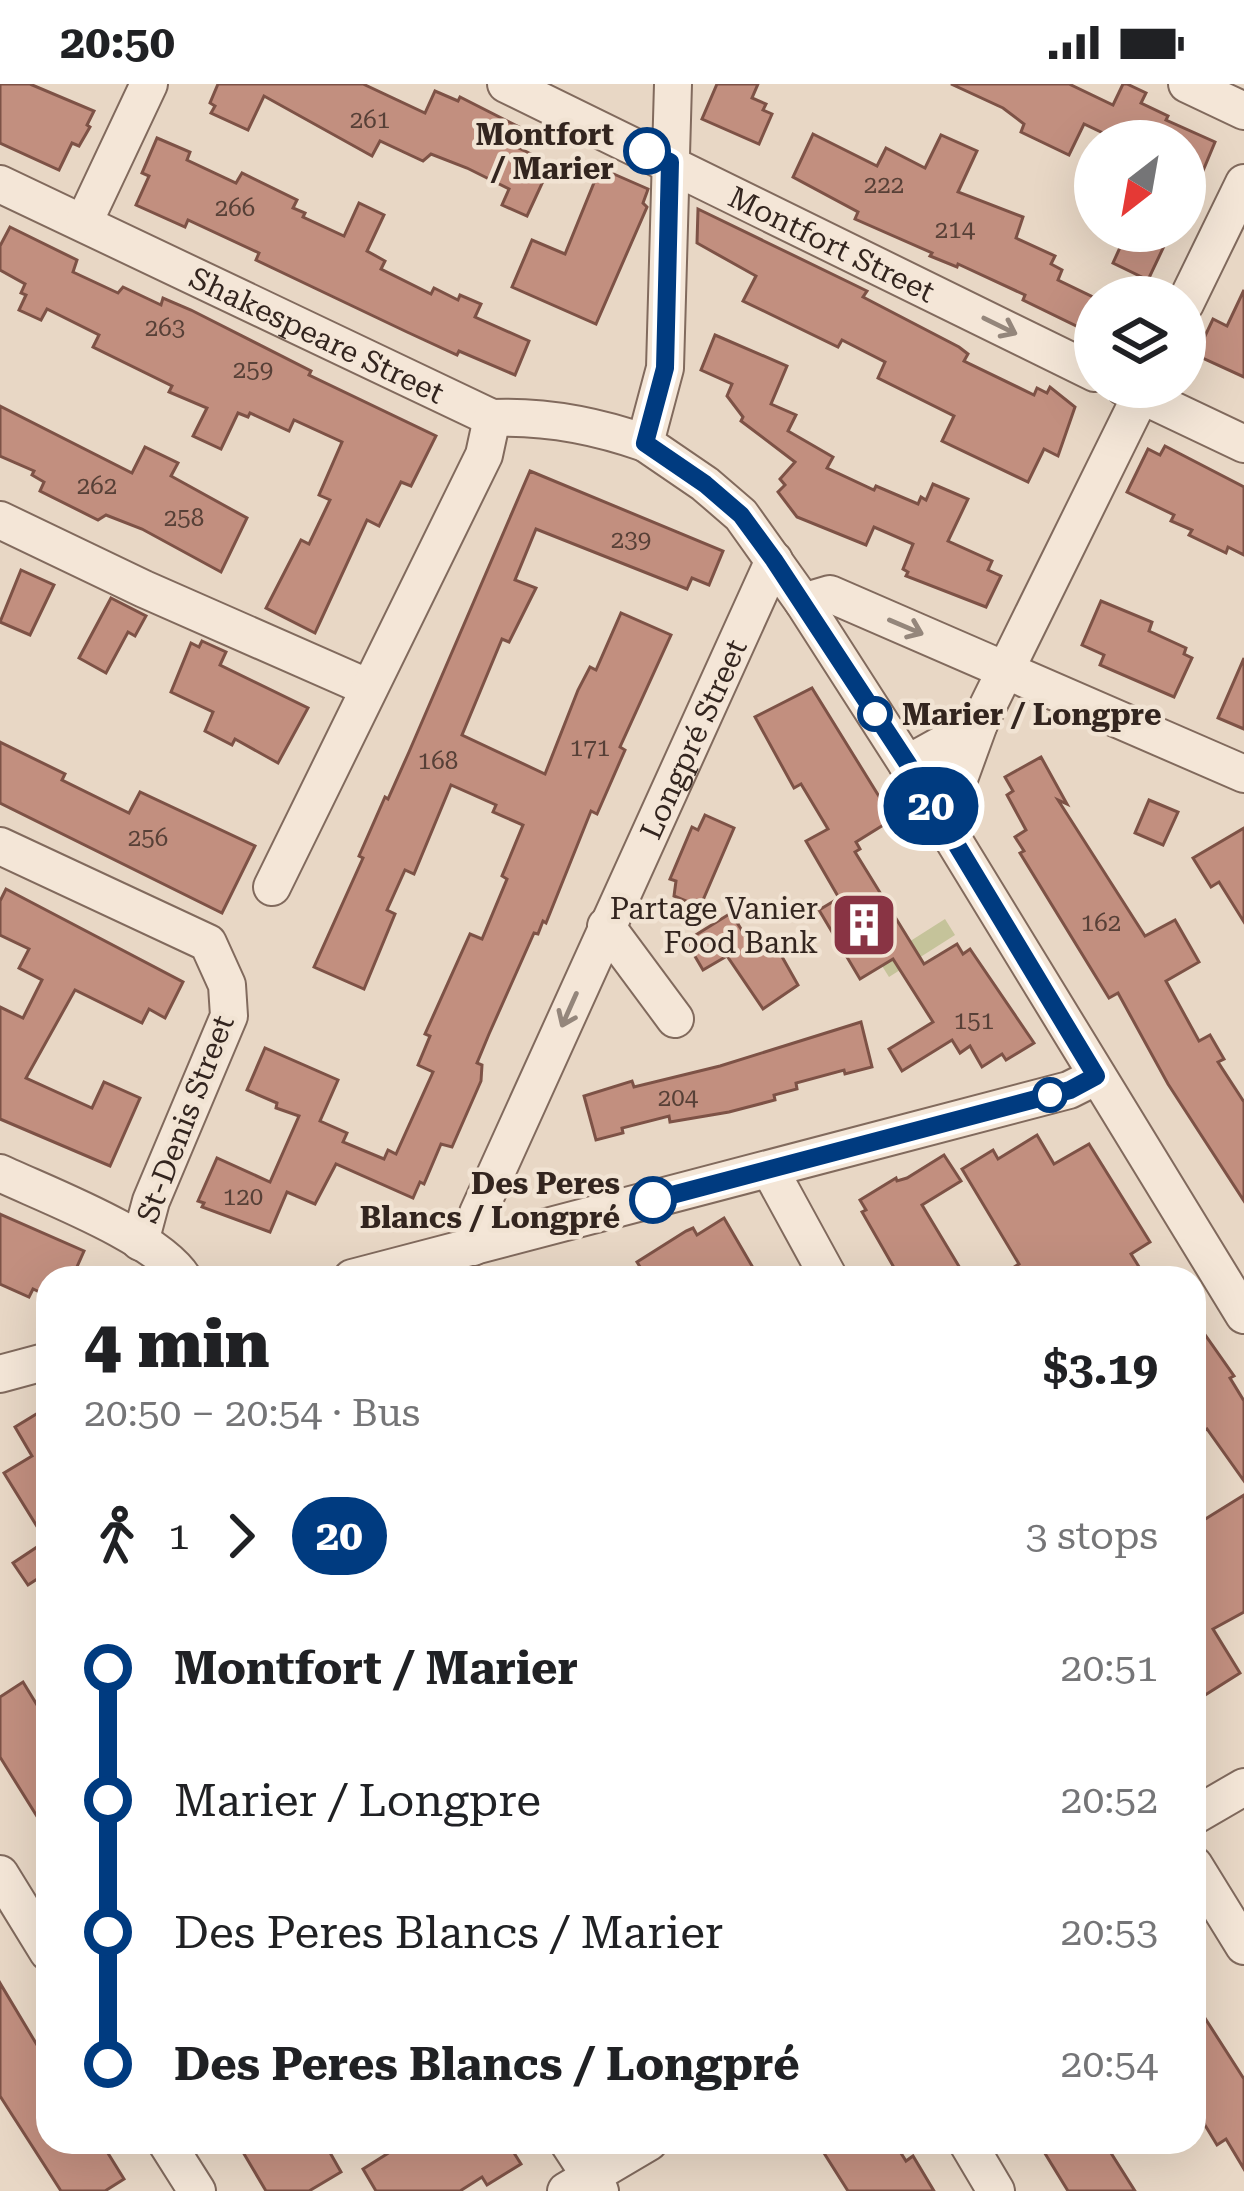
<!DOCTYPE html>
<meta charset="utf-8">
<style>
body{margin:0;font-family:"Roboto Serif",serif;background:#f6f6f6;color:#202124;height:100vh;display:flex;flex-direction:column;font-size:45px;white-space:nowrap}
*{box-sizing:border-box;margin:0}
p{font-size:39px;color:#757577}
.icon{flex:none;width:66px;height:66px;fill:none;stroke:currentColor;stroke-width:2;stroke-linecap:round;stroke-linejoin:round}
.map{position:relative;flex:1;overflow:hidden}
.drawer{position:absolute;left:36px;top:1182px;width:1170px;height:888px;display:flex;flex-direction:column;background:#fff;border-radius:36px;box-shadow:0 12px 48px #0002}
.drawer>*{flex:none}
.badge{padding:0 24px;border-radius:39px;font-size:42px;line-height:78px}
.needle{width:78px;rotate:211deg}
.controls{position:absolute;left:1074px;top:36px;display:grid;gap:24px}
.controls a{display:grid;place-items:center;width:132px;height:132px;border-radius:50%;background:#fff;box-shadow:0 12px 48px #0002;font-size:60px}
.map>.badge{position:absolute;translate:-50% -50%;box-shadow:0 0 0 6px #fff}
.legs{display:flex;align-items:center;gap:18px;height:132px;padding:0 48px;font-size:39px}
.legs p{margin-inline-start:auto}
.overview{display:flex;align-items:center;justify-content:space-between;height:204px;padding:0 48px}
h1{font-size:66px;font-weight:800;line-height:90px}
ul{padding:0 48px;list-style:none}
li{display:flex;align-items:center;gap:42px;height:132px;font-size:45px}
li i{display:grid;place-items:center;width:18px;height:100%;margin:0 15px;background:currentColor}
li i::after{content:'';width:30px;height:30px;margin:-15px;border:9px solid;border-radius:50%;background:#fff}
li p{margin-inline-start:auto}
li:first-child i{background:linear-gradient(#0000 50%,currentColor 0)}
li:last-child i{background:linear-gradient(currentColor 50%,#0000 0)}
.status{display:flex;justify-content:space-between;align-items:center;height:84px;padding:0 60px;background:#fff;direction:ltr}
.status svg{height:33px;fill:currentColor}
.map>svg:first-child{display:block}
.green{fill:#c5c39a}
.building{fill:#c28f7f;stroke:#7d5246;stroke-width:3}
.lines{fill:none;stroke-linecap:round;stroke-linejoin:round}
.minor-casing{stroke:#816a5d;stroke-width:40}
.minor{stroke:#f4e6d7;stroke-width:36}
.oneway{stroke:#94867b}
.line-1-casing{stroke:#fff;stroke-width:27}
.line-1{stroke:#003b80;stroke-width:18}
.stop-1-dot{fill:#fff;stroke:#003b80;stroke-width:6}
.labels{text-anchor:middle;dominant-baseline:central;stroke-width:9;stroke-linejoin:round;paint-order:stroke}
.number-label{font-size:24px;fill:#574037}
.stop-label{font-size:30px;font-weight:bold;fill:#33251f;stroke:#f1e3d3;text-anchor:end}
.street-label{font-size:30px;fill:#33251f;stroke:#f1e3d3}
.poi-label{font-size:30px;fill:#33251f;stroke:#f1e3d3;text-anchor:end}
</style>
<div class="status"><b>20:50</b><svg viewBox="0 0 49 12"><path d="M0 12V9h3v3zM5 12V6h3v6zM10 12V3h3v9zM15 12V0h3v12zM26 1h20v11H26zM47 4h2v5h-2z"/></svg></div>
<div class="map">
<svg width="1244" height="2107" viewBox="0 0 1244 2107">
<rect width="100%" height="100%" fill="#e8d7c5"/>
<polygon class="green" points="945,835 955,851 889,893 879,877"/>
<g class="building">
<polygon points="0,0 30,0 94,27 87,41 90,43 79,62 72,59 59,86 0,59"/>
<polygon points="218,0 363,0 425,29 435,7 458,17 460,13 527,47 519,64 551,80 527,132 502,121 509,105 467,84 431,70 423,77 380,57 372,72 264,12 248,46 211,29 215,22 210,19"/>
<polygon points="717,0 758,0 752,14 766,20 763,26 772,30 759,60 702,35"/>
<polygon points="951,0 1069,0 1113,21 1123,0 1127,0 1146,9 1141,19 1168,32 1166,36 1215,58 1185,130 1185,57 1120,57 1084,40 1069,71 1021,48 1024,40 1003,24"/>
<polygon points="813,50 877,82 886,64 925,84 941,51 977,67 958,108 1023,133 1016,154 1055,172 1051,180 1062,186 1058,196 1095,214 1095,251 1023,216 1025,211 958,180 957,183 930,172 932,169 855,135 858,128 793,93"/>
<polygon points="157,54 190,68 187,76 236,99 242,89 297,116 293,124 305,129 303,133 344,152 359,119 384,131 367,167 385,177 381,185 431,210 434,204 458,216 460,211 481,220 475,233 529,257 515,291 459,267 457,271 407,248 256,176 259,169 188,136 185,143 136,121 149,92 142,89"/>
<polygon points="600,84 648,105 647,108 643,119 647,123 596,240 512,203 532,156 565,170"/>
<polygon points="698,125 867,207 863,213 959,263 968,270 964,277 1034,311 1037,304 1047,309 1050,303 1075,323 1058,372 1044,365 1028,398 942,357 954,332 878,294 885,278 842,256 838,263 743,217 756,192 697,159"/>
<polygon points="10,143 77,176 73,188 118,209 123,203 161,221 163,214 191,226 311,287 309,291 436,352 411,402 401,398 379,442 367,436 315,549 266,524 301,456 309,460 330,416 319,411 342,358 294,336 289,347 250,329 248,333 238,329 221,365 193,352 207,324 169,308 172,302 93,263 99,251 47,225 41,236 19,226 26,211 21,209 25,200 0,186 0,162"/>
<polygon points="1127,148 1137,153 1139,148 1165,160 1148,196 1113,179"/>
<polygon points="1244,206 1244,293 1196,271 1213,235 1227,242"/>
<polygon points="715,251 787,282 771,320 796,331 788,347 833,373 827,384 874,406 876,402 918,420 921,413 926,416 933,400 968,415 948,457 992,477 988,486 1001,492 986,523 906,492 908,488 903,485 913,460 874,443 866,461 797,433 778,408 785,401 780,395 795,378 741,337 743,333 727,312 732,300 701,286"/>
<polygon points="0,322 132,389 145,363 178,379 171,392 247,434 221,488 142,445 106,431 98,436 40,407 44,398 32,391 34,387 0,372"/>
<polygon points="1165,362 1244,403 1244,471 1228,463 1226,469 1189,451 1192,446 1171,437 1174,431 1127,408 1148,365 1160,371"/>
<polygon points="530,387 723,467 709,501 692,494 687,505 536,445 515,496 536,504 509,558 502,555 462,651 545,690 578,606 590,583 596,586 621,529 671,551 620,663 625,666 597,730 591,727 546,839 543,837 538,850 534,849 489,950 477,979 482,981 481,997 452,1063 441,1060 424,1100 420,1098 413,1114 336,1080 315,1120 287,1108 270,1148 202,1123 204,1119 198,1117 217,1074 270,1098 299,1032 276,1024 277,1019 247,1006 265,964 338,996 320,1037 347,1049 343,1058 384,1075 388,1066 396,1070 433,988 418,981 430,952 425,950 470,850 482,855 507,795 502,792 523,741 493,728 496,721 451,701 414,790 405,786 387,826 395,830 364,905 314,883 363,774 359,772 385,713 388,715 409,668"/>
<polygon points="21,486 54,501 30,551 0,538"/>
<polygon points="111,514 146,532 135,552 128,548 106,589 79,574"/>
<polygon points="1101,517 1152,538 1149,547 1186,564 1184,570 1192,574 1174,613 1100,581 1104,571 1082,561"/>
<polygon points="202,557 226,568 220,581 308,624 278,679 235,655 232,661 205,647 213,628 171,608 191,559 199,563"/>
<polygon points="1244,574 1244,645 1218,634"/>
<polygon points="812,604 893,735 856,758 860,765 855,768 924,880 957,860 963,870 970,865 1034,959 1006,976 1002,970 982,983 970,962 960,969 952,956 902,987 889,965 933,938 893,875 860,895 819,826 839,814 806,757 828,745 801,700 794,704 755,633"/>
<polygon points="0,658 65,690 62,696 129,729 140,708 255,762 222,829 0,719"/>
<polygon points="1041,673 1067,720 1058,716 1145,852 1175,836 1199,878 1166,897 1199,957 1210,951 1224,975 1218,978 1244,1018 1244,1117 1168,1000 1118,909 1109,914 1020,769 1024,767 1015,753 1026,746 1007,711 1013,707 1005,693"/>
<polygon points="1149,716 1178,728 1163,761 1135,749"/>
<polygon points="705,731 734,744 700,823 674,812 676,797 670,795 692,743 698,746"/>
<polygon points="1244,744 1244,838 1219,798 1211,803 1193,774"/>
<polygon points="6,805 183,898 165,934 149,925 142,939 75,906 26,994 92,1024 104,998 140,1014 110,1082 0,1035 0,923 23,934 42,896 19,884 29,865 0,851 0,817"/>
<polygon points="731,829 755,867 772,855 798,901 763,925 727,872 703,886 686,857"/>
<polygon points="861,938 872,983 845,990 844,986 796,999 797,1005 774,1011 775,1016 729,1028 670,1038 669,1032 622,1044 623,1049 596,1056 584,1012 632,997 634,1003 720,982"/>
<polygon points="1037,1051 1054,1080 1089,1060 1150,1158 1131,1170 1146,1194 997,1194 1019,1180 962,1085 993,1066 998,1075"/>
<polygon points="944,1071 961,1097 922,1121 966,1194 900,1194 862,1128 866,1126 860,1116 896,1094 897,1097 907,1094"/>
<polygon points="0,1130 84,1167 72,1194 48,1194 48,1212 33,1205 29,1213 0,1200"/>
<polygon points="724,1134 759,1194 647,1194 637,1178 686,1147 693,1144 697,1151"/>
<polygon points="1194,1235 1234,1292 1230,1294 1244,1317 1244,1397 1207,1345 1194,1353"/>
<polygon points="48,1323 48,1488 28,1501 13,1479 46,1457 4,1389 32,1372 15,1343"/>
<polygon points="1244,1411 1244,1528 1213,1545 1240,1589 1194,1618 1194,1442"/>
<polygon points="23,1598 48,1639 48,1750 0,1673 0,1613"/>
<polygon points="0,1899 40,1966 48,1961 48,2058 101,2058 124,2095 105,2107 61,2107 0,2012"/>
<polygon points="1194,1917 1244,1995 1244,2085 1226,2055 1217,2061 1194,2023"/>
<polygon points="237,2058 324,2058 341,2088 309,2107 266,2107"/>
<polygon points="406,2058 507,2058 521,2080 487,2101 482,2093 460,2107 376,2107 363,2085"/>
<polygon points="817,2058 894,2058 906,2077 913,2072 934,2107 848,2107"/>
<polygon points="1038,2058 1104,2058 1135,2107 1068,2107"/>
</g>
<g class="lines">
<defs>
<g id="minor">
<path id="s1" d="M506,0L1095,289"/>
<polyline points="673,0 665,284 645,359 705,400 741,431 803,518 907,680 1244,1231"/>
<polyline points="1187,0 1244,27"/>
<path id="s2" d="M0,100L492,334C543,332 597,342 645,359"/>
<polyline points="84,138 149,0"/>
<polyline points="1185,220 1244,99"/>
<polyline points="1124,303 1244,360"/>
<polyline points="0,436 144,505 369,604"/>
<polyline points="803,518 830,510 1244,690"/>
<polyline points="907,680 979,640"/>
<polyline points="934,727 959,695 979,640 1145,303"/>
<polyline points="0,762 208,859 227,901 229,932 151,1117 140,1158"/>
<polyline points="272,803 484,371 492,334"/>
<polyline points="606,842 675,935"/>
<polyline points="770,1086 829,1194"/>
<path d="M0,1089C47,1111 156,1152 183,1194"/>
<path id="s3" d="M473,1163L478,1129L774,476"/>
<polyline points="352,1194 1069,1006 1097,992"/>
<polyline points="0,1290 48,1277"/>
<polyline points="1194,1732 1244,1703"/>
<polyline points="1194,1781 1244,1862"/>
<polyline points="0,1790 48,1868"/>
<polyline points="166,2058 197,2107"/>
<polyline points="568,2058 600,2107"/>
<polyline points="967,2058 996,2107"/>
<polyline points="566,2107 649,2058"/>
</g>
</defs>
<use href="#minor" class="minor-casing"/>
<use href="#minor" class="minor"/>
</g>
<defs><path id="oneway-shaft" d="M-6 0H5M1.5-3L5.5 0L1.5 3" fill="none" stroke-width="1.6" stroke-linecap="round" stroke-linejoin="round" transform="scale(3)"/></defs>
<g class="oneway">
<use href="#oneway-shaft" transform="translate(1000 242) rotate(26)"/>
<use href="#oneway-shaft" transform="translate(906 543) rotate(23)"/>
<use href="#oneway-shaft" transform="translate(569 926) rotate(114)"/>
</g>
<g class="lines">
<defs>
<polyline id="line-1" points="647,67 670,78 665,284 645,359 705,400 741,431 774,476 908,680 1096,992 1070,1006 653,1116"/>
</defs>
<use href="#line-1" class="line-1-casing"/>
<use href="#line-1" class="line-1"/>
</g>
<defs>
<symbol id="building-square" viewBox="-11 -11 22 22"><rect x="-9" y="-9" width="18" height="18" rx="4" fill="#893444" stroke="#f1e3d3"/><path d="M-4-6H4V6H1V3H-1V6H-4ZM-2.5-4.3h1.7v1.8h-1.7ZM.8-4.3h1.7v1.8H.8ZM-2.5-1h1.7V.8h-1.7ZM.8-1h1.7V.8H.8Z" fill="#fff"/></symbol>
</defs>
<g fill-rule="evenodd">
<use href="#building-square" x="826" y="803" width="76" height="76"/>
</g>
<g class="stop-1-dot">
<circle cx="647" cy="67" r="21"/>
<circle cx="875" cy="630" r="15"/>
<circle cx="1050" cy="1011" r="15"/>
<circle cx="653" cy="1116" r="21"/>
</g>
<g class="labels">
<g class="number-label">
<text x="370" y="36">261</text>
<text x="884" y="101">222</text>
<text x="235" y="124">266</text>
<text x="955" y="146">214</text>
<text x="165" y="244">263</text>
<text x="253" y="286">259</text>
<text x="97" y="402">262</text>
<text x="184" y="434">258</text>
<text x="631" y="456">239</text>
<text x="590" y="664">171</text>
<text x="438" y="677">168</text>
<text x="148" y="754">256</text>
<text x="1101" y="839">162</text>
<text x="974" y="937">151</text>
<text x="678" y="1014">204</text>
<text x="243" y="1113">120</text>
</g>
<g class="stop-label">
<text x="614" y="50">Montfort<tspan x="614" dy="34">/ Marier</tspan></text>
<text x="902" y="630" text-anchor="start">Marier / Longpre</text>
<text x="620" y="1099">Des Peres<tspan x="620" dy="34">Blancs / Longpré</tspan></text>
</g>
<g class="street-label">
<text stroke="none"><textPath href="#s1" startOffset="363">Montfort Street</textPath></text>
<text stroke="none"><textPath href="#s2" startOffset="351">Shakespeare Street</textPath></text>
<text stroke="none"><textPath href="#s3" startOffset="555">Longpré Street</textPath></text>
<text transform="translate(185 1035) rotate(-69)">St-Denis Street</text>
</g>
<g class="poi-label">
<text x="818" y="824">Partage Vanier<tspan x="818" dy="34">Food Bank</tspan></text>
</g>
</g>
</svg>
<div class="controls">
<a><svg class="needle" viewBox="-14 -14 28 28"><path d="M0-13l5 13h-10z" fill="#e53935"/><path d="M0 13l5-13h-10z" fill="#757577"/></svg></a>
<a><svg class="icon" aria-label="layers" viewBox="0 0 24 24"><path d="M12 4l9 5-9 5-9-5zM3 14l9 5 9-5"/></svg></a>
</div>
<b class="badge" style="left:931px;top:722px;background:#003b80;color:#fff">20</b>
<section class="drawer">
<div class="overview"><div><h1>4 min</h1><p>20:50 – 20:54 · Bus</p></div><b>$3.19</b></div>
<div class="legs"><svg class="icon" aria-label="walk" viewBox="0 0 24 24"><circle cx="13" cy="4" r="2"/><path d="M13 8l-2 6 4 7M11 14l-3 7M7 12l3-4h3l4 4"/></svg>1<svg class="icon" aria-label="forward" viewBox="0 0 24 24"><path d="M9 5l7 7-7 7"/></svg><b class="badge" style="background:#003b80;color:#fff">20</b><p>3 stops</p></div>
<ul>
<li><i style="color:#003b80"></i><b>Montfort / Marier</b><p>20:51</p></li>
<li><i style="color:#003b80"></i><span>Marier / Longpre</span><p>20:52</p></li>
<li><i style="color:#003b80"></i><span>Des Peres Blancs / Marier</span><p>20:53</p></li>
<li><i style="color:#003b80"></i><b>Des Peres Blancs / Longpré</b><p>20:54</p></li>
</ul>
</section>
</div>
